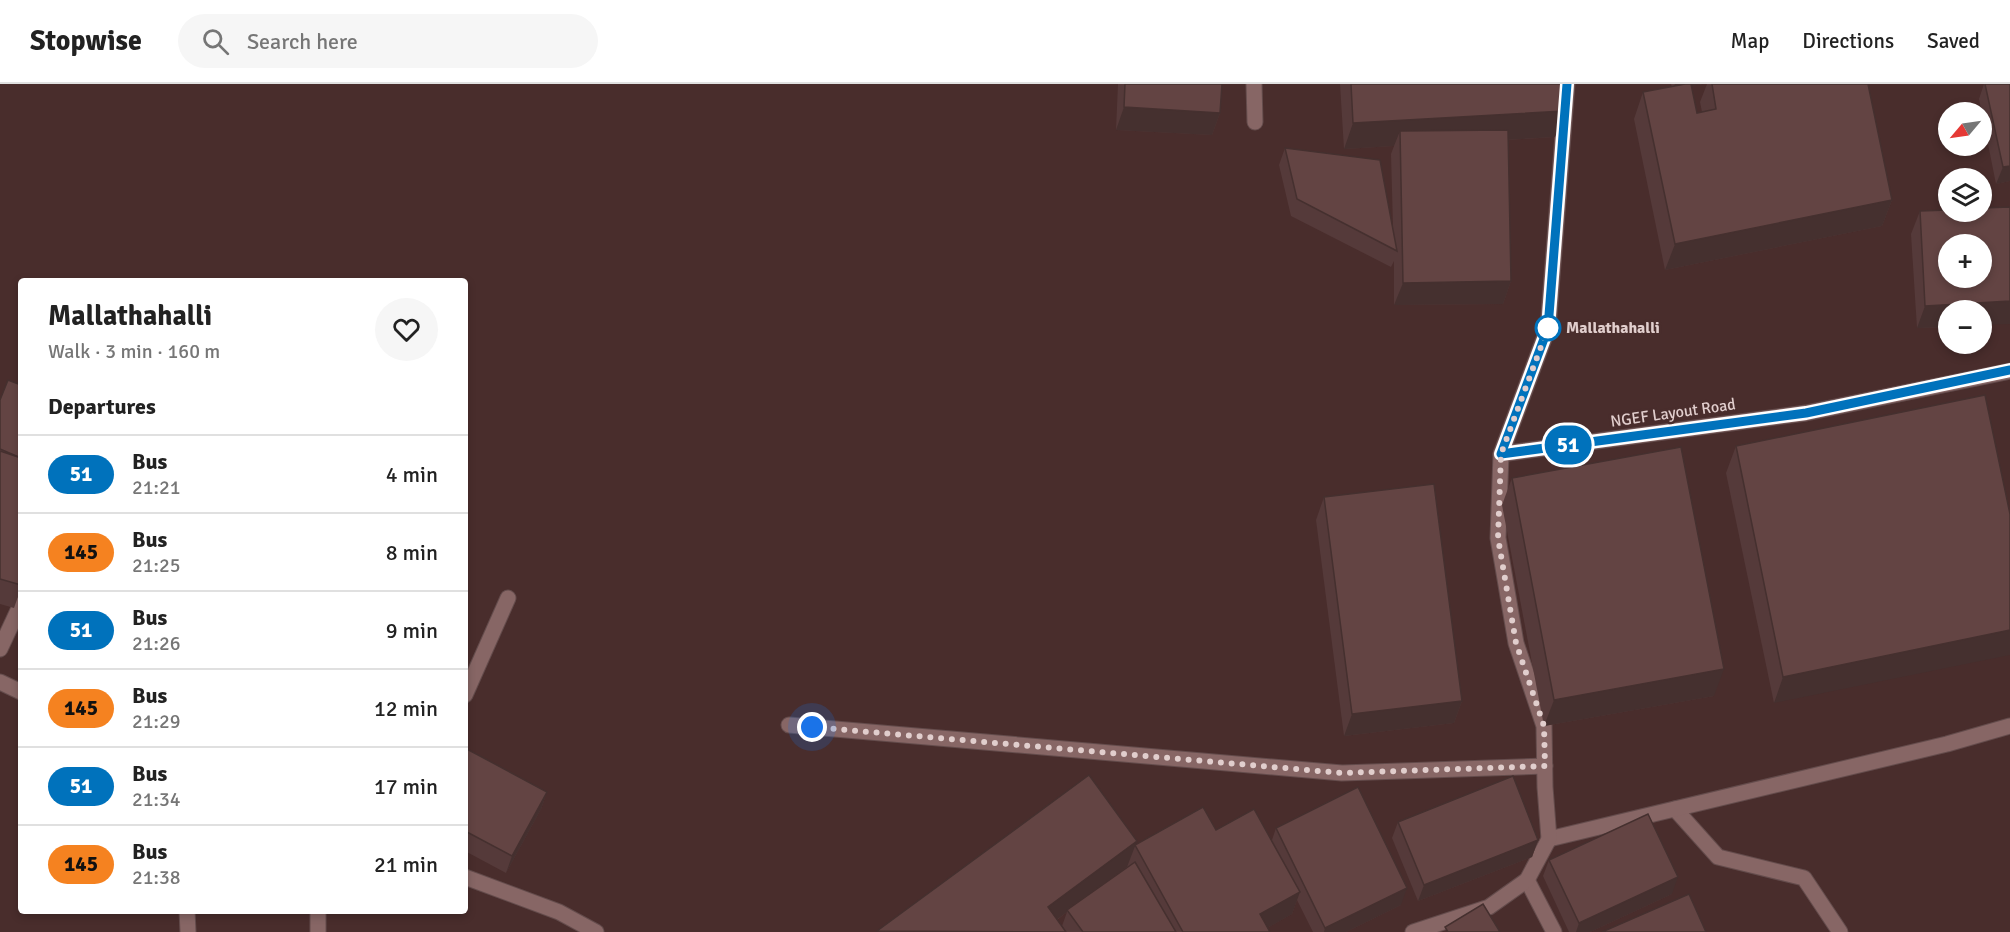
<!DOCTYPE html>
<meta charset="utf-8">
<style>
body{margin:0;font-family:Signika,sans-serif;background:#f6f6f6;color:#222;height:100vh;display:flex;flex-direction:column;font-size:22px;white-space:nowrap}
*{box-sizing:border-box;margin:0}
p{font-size:20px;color:#767676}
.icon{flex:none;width:33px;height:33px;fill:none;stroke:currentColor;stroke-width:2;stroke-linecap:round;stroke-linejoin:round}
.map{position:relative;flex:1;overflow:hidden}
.drawer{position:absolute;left:18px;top:194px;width:450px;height:636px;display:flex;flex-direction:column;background:#fff;border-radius:6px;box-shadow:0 3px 9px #0003}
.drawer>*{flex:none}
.badge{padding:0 12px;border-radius:20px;font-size:21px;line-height:39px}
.needle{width:39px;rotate:241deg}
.buttons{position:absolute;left:1938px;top:18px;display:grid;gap:12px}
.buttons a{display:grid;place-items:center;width:54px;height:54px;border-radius:50%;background:#fff;box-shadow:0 3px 9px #0003;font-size:30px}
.you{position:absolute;width:30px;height:30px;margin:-15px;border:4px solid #fff;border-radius:50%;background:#1a73e8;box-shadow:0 0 0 9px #1a73e833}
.map>.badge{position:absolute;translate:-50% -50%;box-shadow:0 0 0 3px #fff}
h2{padding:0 30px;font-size:22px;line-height:54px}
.round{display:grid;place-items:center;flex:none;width:63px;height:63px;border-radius:32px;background:#f6f6f6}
.summary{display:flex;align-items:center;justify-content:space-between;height:102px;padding:0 30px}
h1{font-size:28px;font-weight:700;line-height:45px}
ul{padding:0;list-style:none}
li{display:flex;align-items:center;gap:18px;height:78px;padding:0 30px;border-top:2px solid #e0e0e0}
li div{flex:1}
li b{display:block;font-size:22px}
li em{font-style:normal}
li .badge{min-width:66px;font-weight:700;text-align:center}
header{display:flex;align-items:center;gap:36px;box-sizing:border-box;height:84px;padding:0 30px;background:#fff;border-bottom:2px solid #e0e0e0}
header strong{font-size:28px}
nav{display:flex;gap:33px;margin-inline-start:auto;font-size:21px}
.search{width:420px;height:54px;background:#f6f6f6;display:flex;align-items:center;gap:15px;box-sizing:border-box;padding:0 21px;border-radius:33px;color:#767676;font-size:22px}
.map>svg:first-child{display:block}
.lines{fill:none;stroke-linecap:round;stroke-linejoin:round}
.minor-casing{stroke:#644c4c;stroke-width:17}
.minor{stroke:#876665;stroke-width:15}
.wall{fill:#553a3a;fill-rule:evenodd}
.shaded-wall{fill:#45302f}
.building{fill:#634443;stroke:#45302f;stroke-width:1.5;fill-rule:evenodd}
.line-casing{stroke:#fff;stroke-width:14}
.line{stroke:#0072bc;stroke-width:9}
.walk{stroke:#e1cecd;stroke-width:6;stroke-dasharray:0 10.8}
.stop-dot{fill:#fff;stroke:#0072bc;stroke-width:3}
.labels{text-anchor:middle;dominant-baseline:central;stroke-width:5;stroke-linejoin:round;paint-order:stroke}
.stop-label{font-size:16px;font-weight:bold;fill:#e1cecd;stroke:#492d2c;text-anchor:start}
.street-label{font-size:16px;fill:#e1cecd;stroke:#492d2c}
</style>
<header>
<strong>Stopwise</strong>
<div class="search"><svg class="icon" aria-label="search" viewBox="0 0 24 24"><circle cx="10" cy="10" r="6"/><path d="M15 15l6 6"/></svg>Search here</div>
<nav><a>Map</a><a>Directions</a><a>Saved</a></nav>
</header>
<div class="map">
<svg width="2010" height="848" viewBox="0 0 2010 848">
<rect width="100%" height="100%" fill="#492d2c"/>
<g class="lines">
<defs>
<g id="minor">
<polyline points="1254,0 1255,38"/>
<polyline points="1567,0 1548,244 1501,370 1806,329 2010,287"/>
<polyline points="0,565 21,520"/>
<polyline points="0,598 21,608"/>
<polyline points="465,611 508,514"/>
<polyline points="789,641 1342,689 1545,682"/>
<polyline points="1675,725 1718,773 1804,794 1840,848"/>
<polyline points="1549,755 1947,660 2010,642"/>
<polyline points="465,793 559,828 596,848"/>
<polyline points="1527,796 1554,848"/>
<polyline points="187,826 188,848"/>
<polyline points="318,848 318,826"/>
<polyline points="1413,848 1489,823 1527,796 1549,755 1545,703 1544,642 1516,559 1498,454 1501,370"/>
</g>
</defs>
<use href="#minor" class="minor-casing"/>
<use href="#minor" class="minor"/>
</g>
<g class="wall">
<polygon points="1118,0 1222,0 1220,29 1212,51 1116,46"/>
<polygon points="1340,0 1563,0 1555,53 1508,56 1511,197 1503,220 1394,221 1394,177 1391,183 1291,132 1279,81 1285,64 1393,143 1391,70 1394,62 1344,65"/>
<polygon points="1671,0 1703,0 1691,2 1697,29 1702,28 1700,18 1707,0 1868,0 1892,116 1882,142 1665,186 1634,35 1643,8 1672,3"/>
<polygon points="1984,0 2010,0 2010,97 1996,100 1979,15"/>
<polygon points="1920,127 1948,226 1948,243 1917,244 1911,150"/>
<polygon points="21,301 21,504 14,524 0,520 0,316"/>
<polygon points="1985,311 1774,619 1726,389 1736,362"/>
<polygon points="1512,394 1714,612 1544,642 1502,421"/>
<polygon points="1324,413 1462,617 1454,639 1344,652 1316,436"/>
<polygon points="465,664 547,708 541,725 506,789 465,767"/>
<polygon points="1398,738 1538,756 1532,773 1418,817 1392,754"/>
<path d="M1276,744L1401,821L1346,848H1313L1297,816L1292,830L1267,844L1270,848H877L1137,757L1135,761L1216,746L1272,756ZM1067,828L1062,842L1057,836Z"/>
<polygon points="1549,776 1672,810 1590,848 1569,848 1543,792"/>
</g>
<g class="shaded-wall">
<polygon points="1675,0 1703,0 1672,6"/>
<polygon points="1124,23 1220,29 1212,51 1116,46"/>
<polygon points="1564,27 1555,53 1400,62 1400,47 1394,62 1344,65 1353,39"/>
<polygon points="2010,82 2010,97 1996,100 2003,83"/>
<polygon points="1892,116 1882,142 1665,186 1675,160"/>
<polygon points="1511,197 1503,220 1394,221 1403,199"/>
<polygon points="2010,217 2010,240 1982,241 1982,226 1948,226 1948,243 1917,244 1925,222"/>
<polygon points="2010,546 2010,571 1774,619 1783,593"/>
<polygon points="1724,585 1714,612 1544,642 1554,616"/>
<polygon points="1462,617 1454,639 1344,652 1352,630"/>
<polygon points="547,708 541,725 506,789 512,772"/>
<polygon points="1538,756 1532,773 1418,817 1424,801"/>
<polygon points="1137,757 1127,783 1068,827 1067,826 1067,828 1040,848 1048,823"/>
<polygon points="1678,793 1672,810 1590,848 1576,848 1579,839"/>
<polygon points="1407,804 1401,821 1346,848 1324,848 1325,844"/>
<polygon points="1300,808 1292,830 1260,848 1260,830"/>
</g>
<g class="building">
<polygon points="1125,0 1222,0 1220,29 1124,23"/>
<polygon points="1351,0 1563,0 1564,27 1353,39"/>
<polygon points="1685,0 1691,0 1697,29 1716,25 1712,0 1868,0 1892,116 1675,160 1643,8"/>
<polygon points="1985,0 2010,0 2010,82 2003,83"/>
<polygon points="1508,46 1511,197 1403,199 1400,47"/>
<polygon points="1285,64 1380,76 1397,167 1297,115"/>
<path d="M2010,123V217L1925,222L1920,127L1948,126V128H1982V124ZM1948,160H1982V194H1948Z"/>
<polygon points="8,296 21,301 21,374 0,365 0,316"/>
<polygon points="1985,311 2010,430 2010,546 1783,593 1736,362"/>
<polygon points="1681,363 1724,585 1554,616 1512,394"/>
<polygon points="0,367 21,374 21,501 0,495"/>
<polygon points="1434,400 1462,617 1352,630 1324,413"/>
<polygon points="465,664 547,708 512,772 465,747"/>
<polygon points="1089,691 1137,757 1048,823 1066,848 877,847"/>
<polygon points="1513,692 1538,756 1424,801 1398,738"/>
<polygon points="1358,703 1407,804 1325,844 1276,744"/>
<polygon points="1203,723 1216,746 1254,725 1300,808 1260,830 1270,848 1183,848 1135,761"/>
<polygon points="1648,730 1678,793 1579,839 1549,776"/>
<polygon points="1135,778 1176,848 1083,848 1067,826"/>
<polygon points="1689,810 1706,848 1602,848"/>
<polygon points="1483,820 1500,848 1448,848 1445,843"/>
</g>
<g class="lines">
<defs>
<polyline id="line" points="1567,0 1548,244 1501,370 1806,329 2010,286"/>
</defs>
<use href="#line" class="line-casing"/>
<use href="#line" class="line"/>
<polyline class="walk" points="812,643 1342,689 1545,682 1544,642 1516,559 1498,454 1501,370 1548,244"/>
</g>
<circle class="stop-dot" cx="1548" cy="244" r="12"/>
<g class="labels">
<g class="stop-label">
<text x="1566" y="244">Mallathahalli</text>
</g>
<g class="street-label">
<text transform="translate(1673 329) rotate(-8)">NGEF Layout Road</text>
</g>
</g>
</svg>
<div class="buttons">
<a><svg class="needle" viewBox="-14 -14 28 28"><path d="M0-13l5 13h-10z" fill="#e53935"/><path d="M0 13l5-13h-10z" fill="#767676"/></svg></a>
<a><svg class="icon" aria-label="layers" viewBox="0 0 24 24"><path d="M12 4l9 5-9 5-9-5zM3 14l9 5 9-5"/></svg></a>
<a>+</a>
<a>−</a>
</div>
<div class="you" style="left:812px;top:643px"></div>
<b class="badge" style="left:1568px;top:361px;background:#0072bc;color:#fff">51</b>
<section class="drawer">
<div class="summary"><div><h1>Mallathahalli</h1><p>Walk · 3 min · 160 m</p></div><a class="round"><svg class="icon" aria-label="heart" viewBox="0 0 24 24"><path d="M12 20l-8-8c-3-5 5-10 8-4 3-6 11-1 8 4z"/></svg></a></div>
<h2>Departures</h2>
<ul>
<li><span class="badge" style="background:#0072bc;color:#fff">51</span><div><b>Bus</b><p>21:21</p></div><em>4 min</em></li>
<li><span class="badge" style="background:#f58220;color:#111">145</span><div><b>Bus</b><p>21:25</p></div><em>8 min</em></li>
<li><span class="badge" style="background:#0072bc;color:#fff">51</span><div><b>Bus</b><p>21:26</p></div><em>9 min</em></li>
<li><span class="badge" style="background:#f58220;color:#111">145</span><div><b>Bus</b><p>21:29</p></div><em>12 min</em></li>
<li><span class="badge" style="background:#0072bc;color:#fff">51</span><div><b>Bus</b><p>21:34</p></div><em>17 min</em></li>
<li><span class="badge" style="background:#f58220;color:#111">145</span><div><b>Bus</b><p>21:38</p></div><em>21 min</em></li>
</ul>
</section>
</div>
